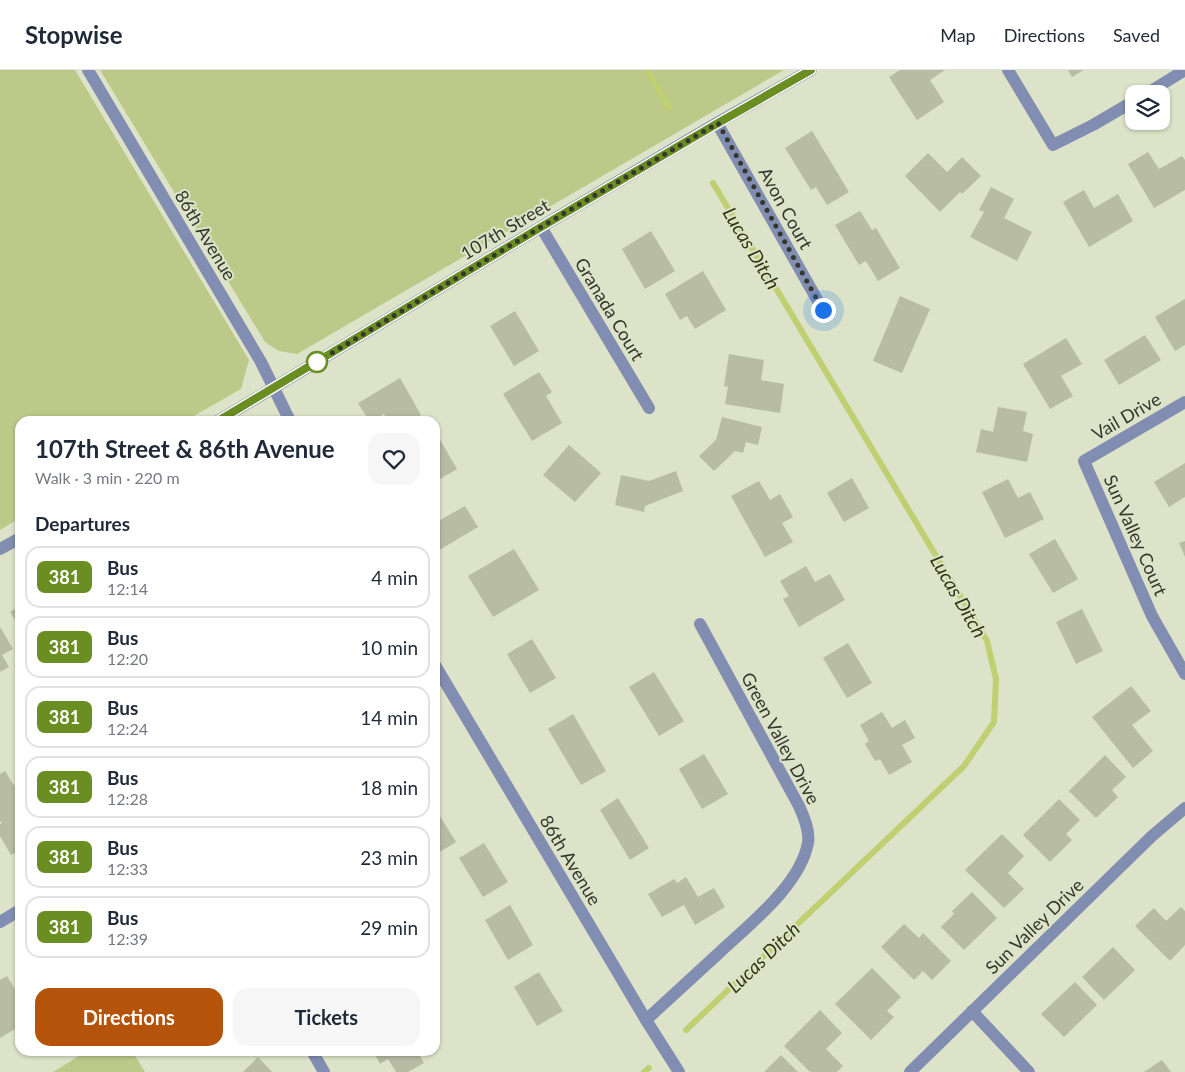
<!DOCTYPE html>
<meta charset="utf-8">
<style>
body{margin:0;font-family:Lato,sans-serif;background:#f6f6f7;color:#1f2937;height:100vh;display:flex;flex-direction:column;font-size:19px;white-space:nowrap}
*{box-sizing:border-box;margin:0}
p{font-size:16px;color:#747a83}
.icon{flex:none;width:28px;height:28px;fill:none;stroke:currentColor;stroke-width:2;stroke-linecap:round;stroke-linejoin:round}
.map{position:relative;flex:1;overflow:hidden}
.panel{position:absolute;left:15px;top:346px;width:425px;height:640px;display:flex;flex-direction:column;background:#fff;border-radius:15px;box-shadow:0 1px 4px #0004}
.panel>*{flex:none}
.badge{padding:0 10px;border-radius:8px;font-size:18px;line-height:32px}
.controls{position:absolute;left:1125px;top:15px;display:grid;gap:10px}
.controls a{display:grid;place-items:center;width:45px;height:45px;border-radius:10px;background:#fff;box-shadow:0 1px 4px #0004;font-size:25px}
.you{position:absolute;width:25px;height:25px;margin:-12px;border:4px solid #fff;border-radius:50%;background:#1a73e8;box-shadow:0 0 0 8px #1a73e833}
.map>.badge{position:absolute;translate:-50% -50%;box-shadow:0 0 0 2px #fff}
h2{padding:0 20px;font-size:19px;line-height:45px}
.round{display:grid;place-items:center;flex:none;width:52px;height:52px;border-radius:15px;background:#f6f6f7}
.summary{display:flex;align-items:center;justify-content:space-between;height:85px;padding:0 20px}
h1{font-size:24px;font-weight:700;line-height:38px}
.cta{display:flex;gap:10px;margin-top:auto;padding:10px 20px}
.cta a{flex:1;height:58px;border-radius:15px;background:#b45309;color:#fff;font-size:20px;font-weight:700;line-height:58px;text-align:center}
.cta a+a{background:#f6f6f7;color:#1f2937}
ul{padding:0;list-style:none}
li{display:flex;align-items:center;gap:15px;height:62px;margin:0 10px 8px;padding:0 10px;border:2px solid #e0e1e3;border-radius:15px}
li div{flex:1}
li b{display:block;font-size:19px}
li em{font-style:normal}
li .badge{min-width:55px;font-weight:700;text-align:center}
header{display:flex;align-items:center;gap:30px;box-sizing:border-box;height:70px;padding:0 25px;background:#fff;border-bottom:1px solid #e0e1e3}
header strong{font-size:24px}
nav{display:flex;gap:28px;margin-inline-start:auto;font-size:18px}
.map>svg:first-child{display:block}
.green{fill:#bdc989}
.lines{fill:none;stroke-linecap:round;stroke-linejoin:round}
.stream{stroke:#c0cf71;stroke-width:6}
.building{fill:#b7bca2}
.minor{stroke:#828eb1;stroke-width:12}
.line-casing{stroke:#fff;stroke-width:11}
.line{stroke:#6b8e23;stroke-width:8}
.walk{stroke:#35372d;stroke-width:5;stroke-dasharray:0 9}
.stop-dot{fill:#fff;stroke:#6b8e23;stroke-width:2.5}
.labels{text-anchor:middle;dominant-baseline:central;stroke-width:4;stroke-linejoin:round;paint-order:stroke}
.street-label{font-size:18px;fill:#35372d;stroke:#dde3c8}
.water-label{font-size:19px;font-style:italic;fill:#32370f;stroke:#dde3c8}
</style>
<header>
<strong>Stopwise</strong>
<nav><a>Map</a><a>Directions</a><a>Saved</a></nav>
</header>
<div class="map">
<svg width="1185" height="1002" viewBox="0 0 1185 1002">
<rect width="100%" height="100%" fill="#dde3c8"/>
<g class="green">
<polygon points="0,0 75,0 249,290 241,319 185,351 20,351 20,448 0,460"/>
<polygon points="100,0 784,0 297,284 279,281 265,272"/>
<polygon points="87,981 132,981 145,1002 53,1002"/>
</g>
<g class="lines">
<g class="stream">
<polyline points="647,0 669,38"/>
<polyline points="686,960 964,696 994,652 996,609 987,571 713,113"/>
<polyline points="644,1002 649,998"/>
</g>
</g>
<g class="building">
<polygon points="900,0 945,0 930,10 944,32 917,50 889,7"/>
<polygon points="1068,0 1084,0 1072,7"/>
<polygon points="812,61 849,122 827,135 816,117 811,120 785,78"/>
<polygon points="1148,82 1159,99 1182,86 1185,90 1185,120 1154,138 1128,94"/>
<polygon points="928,83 947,102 962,87 981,106 962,124 960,122 940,142 905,106"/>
<polygon points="991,117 1014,129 1004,148 1032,162 1017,191 970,167 984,142 979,140"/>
<polygon points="1084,120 1094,138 1118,124 1133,151 1089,177 1063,132"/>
<polygon points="860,141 872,160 876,158 900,198 878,211 866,191 859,195 835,155"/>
<polygon points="651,161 675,201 645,219 622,179"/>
<polygon points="703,201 726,240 695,259 687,246 680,250 665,224"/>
<polygon points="900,226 930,239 902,303 873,291"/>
<polygon points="1185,229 1185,275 1175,281 1155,247"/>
<polygon points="515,241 539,281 514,296 490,256"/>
<polygon points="1145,265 1161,290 1119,315 1104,290"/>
<polygon points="1066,268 1082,294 1061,306 1073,326 1050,339 1023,294"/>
<polygon points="729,284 764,290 761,310 784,314 780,343 725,334 728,317 724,316"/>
<polygon points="539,302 552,322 546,326 562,353 532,371 503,324"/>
<polygon points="400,308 421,345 411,351 388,351 384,344 371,351 369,351 358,333"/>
<polygon points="998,337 1027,342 1023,361 1033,364 1027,392 976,382 981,359 993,362"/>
<polygon points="722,347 762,357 758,375 746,372 743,383 735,381 714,401 699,386 716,370"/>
<polygon points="435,361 457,399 435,412"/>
<polygon points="569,375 601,403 575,432 543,405"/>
<polygon points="1185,393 1185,427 1169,437 1154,412"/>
<polygon points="676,401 683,421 645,436 644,442 615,435 621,405 649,411"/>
<polygon points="852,408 869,438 844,452 827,423"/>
<polygon points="1008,409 1018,428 1030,422 1044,449 1005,468 982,422"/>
<polygon points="759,411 770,430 780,424 793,447 782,453 793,472 765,487 731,426"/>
<polygon points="465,436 478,457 436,482 435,480 435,453"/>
<polygon points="1055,469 1078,509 1053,523 1029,484"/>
<polygon points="1185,471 1185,487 1179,473"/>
<polygon points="514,479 539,520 493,547 468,506"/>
<polygon points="806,496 815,512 830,504 845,530 799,557 783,529 789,526 780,511"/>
<polygon points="20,536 20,558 10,542"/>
<polygon points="1082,539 1103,581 1076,594 1056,552"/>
<polygon points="0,557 13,579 2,585 9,597 0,602"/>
<polygon points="532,569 556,608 530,623 507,584"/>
<polygon points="848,573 872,613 847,628 823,588"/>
<polygon points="654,602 684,651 659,666 629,617"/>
<polygon points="1131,616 1151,641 1132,655 1153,681 1133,698 1092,647"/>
<polygon points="882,642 892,658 905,650 915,668 902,675 912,692 889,705 880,689 875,691 865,674 869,671 860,655"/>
<polygon points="573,644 606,701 581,715 548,659"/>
<polygon points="704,684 728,724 702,739 679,699"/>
<polygon points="1105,685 1126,707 1112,720 1118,727 1096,748 1069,721"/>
<polygon points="5,701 20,725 20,780 11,785 0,766 0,754 2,753 0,751 0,704"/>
<polygon points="618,728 649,778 630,790 600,740"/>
<polygon points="1059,729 1080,750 1066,764 1072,770 1050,792 1023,765"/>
<polygon points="435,738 456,772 435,785"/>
<polygon points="1002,764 1024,786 1008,803 1024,819 1004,838 965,800"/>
<polygon points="484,773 508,812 483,827 459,788"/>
<polygon points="686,807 698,827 714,818 725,837 695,855 684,835 662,847 648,824 674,809 677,813"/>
<polygon points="972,822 997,848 964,880 941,857 954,844 952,841"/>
<polygon points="510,835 533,875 508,890 485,850"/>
<polygon points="1181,837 1185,841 1185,875 1170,891 1135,856 1154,838 1166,851"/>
<polygon points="904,854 919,868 923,863 951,891 932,910 923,901 914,910 881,877"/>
<polygon points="1113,877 1135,900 1104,930 1082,907"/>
<polygon points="872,898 901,927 887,941 894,947 871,970 835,934"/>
<polygon points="539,902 563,941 537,956 514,917"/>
<polygon points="7,906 20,928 20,956 0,968 0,910"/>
<polygon points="1075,912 1097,935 1064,967 1041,944"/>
<polygon points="820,940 842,963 826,979 843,996 837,1002 810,1002 784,976"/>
<polygon points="373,981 417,981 424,993 408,1002 396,1002 388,989 380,994"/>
<polygon points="781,985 798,1002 764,1002"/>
<polygon points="258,987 272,1002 243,1002"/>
<polygon points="1162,990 1171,1002 1144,1002"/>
</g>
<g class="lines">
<g class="minor">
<polyline points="88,0 261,292 290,351"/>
<polyline points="1008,0 1053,75 1093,55 1134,31"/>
<polyline points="1146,24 1185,0"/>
<polyline points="717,53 823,240"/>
<polyline points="541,157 649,338"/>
<polyline points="1185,332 1084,391 1152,546 1185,604"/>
<polyline points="218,351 541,157 717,53 811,0"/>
<polyline points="0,479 20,468"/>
<polyline points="435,595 646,950 679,1002"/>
<polyline points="0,852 20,840"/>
<polyline points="972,941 1029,1002"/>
<path d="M646,950C671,927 695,905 720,882C750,854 800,815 808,773C810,761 804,747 799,736L700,554"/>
<polyline points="312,981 324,1002"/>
<polyline points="910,1002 1152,766 1185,738"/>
</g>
</g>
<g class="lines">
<defs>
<polyline id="line" points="218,351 541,157 718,53 811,0"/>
</defs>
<use href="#line" class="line-casing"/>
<use href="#line" class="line"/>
<polyline class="walk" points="317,292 541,157 718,53 823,240"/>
</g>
<circle class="stop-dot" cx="317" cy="292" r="10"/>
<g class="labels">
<g class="street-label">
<text transform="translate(786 138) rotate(61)">Avon Court</text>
<text transform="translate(505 159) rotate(-31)">107th Street</text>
<text transform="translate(206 165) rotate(59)">86th Avenue</text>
<text transform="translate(610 239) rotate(59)">Granada Court</text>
<text transform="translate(1126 346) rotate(-30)">Vail Drive</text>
<text transform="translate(1136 465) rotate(66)">Sun Valley Court</text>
<text transform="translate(781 668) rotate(62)">Green Valley Drive</text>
<text transform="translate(571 790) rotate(59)">86th Avenue</text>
<text transform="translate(1034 856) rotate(-44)">Sun Valley Drive</text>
</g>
<g class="water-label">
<text transform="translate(752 178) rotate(59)">Lucas Ditch</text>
<text transform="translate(959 526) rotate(60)">Lucas Ditch</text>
<text transform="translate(763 887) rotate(-44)">Lucas Ditch</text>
</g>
</g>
</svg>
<div class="controls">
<a><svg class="icon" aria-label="layers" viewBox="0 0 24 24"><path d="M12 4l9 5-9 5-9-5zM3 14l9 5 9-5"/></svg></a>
</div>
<div class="you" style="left:823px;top:240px"></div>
<section class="panel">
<div class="summary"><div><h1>107th Street &amp; 86th Avenue</h1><p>Walk · 3 min · 220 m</p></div><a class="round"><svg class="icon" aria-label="heart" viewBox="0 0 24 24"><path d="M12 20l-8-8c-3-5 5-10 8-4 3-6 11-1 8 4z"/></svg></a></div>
<h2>Departures</h2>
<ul>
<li><span class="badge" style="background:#6b8e23;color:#fff">381</span><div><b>Bus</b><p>12:14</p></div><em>4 min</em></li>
<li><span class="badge" style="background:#6b8e23;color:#fff">381</span><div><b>Bus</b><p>12:20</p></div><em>10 min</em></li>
<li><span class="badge" style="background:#6b8e23;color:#fff">381</span><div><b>Bus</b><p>12:24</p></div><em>14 min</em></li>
<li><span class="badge" style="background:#6b8e23;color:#fff">381</span><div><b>Bus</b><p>12:28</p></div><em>18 min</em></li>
<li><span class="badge" style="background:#6b8e23;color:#fff">381</span><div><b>Bus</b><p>12:33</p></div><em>23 min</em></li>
<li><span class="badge" style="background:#6b8e23;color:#fff">381</span><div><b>Bus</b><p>12:39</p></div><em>29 min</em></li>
</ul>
<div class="cta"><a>Directions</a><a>Tickets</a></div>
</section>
</div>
